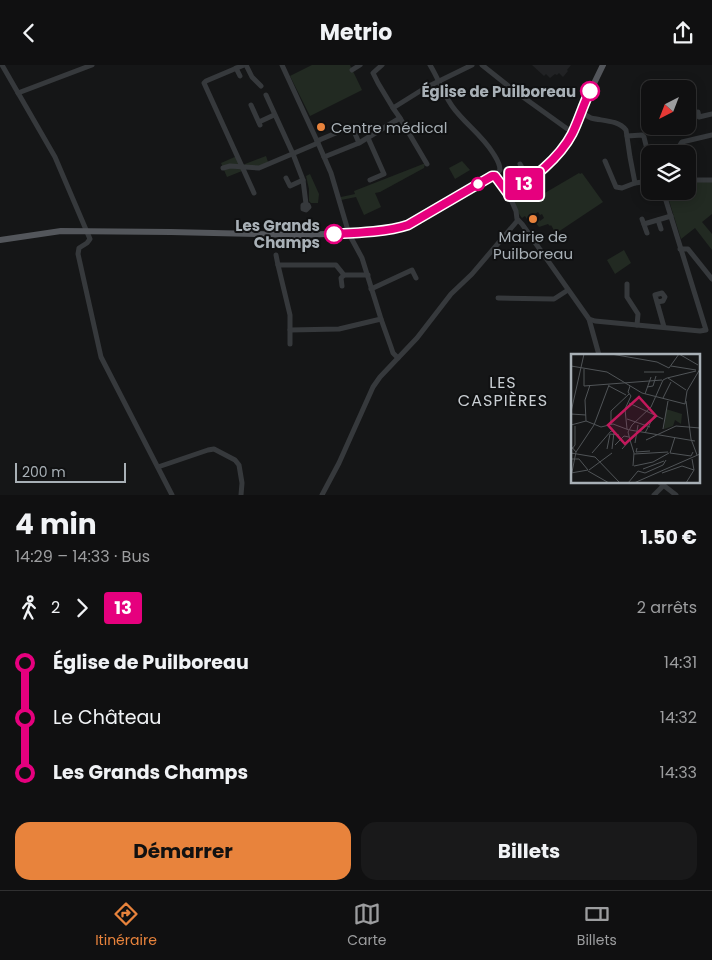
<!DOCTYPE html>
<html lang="fr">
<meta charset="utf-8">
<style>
body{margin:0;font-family:Poppins,sans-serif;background:#19191a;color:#f1f3f6;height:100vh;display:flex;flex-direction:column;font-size:19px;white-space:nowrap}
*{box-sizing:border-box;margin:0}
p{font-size:16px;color:#9c9d9f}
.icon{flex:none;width:28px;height:28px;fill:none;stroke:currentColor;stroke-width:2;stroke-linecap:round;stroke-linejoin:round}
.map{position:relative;height:430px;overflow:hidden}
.drawer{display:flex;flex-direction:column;background:#101011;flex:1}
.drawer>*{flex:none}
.badge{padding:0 10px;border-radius:4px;font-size:18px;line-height:32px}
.needle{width:32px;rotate:222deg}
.buttons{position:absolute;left:641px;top:15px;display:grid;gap:10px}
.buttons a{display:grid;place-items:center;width:55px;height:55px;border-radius:10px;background:#101011;box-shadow:0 2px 12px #0003,0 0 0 1px #303031;font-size:25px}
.scale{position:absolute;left:15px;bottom:12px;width:111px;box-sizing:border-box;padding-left:5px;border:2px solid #a8b0b6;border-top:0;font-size:14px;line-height:18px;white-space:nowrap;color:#a8b0b6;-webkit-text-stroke:4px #101112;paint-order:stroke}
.map>.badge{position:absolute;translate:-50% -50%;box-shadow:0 0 0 2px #fff}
.legs{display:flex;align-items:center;gap:8px;height:55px;padding:0 15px;font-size:16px}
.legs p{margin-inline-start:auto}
.overview{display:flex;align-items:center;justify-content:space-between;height:85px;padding:0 15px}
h1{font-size:28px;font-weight:700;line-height:38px}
.button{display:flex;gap:10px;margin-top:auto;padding:10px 15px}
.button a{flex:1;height:58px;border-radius:15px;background:#e8833c;color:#111;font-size:20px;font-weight:700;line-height:58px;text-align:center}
.button a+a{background:#19191a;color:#f1f3f6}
ul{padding:0 15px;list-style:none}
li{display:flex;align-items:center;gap:18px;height:55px;font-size:19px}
li i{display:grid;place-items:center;width:8px;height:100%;margin:0 6px;background:currentColor}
li i::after{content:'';width:12px;height:12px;margin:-6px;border:4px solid;border-radius:50%;background:#101011}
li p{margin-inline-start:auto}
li:first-child i{background:linear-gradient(#0000 50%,currentColor 0)}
li:last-child i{background:linear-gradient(currentColor 50%,#0000 0)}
header{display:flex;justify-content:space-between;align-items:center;height:65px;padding:0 15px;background:#101011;font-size:22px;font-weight:700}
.dock{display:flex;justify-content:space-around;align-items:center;height:70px;border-top:1px solid #303031;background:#101011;font-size:14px;color:#9c9d9f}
.dock a{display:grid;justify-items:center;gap:2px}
.dock .active{color:#e8833c}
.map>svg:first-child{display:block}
.built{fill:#212224}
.green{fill:#222a22}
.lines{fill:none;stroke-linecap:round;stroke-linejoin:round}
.minor{stroke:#36393c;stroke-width:5}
.major{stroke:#53565b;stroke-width:6}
.line-1-casing{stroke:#fff;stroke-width:11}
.line-1{stroke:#e6007e;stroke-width:8}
.stop-1-dot{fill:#fff;stroke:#e6007e;stroke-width:2.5}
.poi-dot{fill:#e8833c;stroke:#101112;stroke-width:2}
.labels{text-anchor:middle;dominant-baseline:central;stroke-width:4;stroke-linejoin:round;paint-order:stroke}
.stop-label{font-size:15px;font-weight:bold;fill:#a8b0b6;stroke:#101112;text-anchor:end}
.poi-label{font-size:15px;fill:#a8b0b6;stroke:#101112;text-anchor:start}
.neighbourhood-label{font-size:16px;letter-spacing:1px;fill:#c9ced3;stroke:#101112}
.inset-road{fill:none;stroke:#505457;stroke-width:1}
.view{fill:#c2185b;fill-opacity:0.15;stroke:#c2185b;stroke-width:2.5}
.inset-edge{fill:none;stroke:#a8b0b6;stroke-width:2.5}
</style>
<header><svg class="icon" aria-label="back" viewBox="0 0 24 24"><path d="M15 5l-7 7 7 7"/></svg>Metrio<svg class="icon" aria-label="share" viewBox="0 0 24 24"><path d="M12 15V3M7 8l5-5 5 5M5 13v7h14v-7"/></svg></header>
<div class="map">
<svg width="712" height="430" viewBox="0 0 712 430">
<rect width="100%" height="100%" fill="#151617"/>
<polygon class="built" points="532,0 571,0 567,5 568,6 563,12 559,8 557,10 555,9 550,13 546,9 544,11"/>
<g class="green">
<polygon points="312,0 350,0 362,25 310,51 290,11"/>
<polygon points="237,91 242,106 227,112 221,98"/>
<polygon points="266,91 268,97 260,101 246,101 245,99"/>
<polygon points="462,96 470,105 455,114 449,103"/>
<polygon points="423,99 425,99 424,103 380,127 375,128 381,142 364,150 356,132 341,135 341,132 355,129 354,126 418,101"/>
<path d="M579,108L580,109L582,108L603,137L558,167L557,166L555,167L551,160L550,161L548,159L539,162L535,157L539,154L540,156L544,153L542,149L540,150L538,147L527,154L525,151L522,153C517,147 512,137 513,130L527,119L538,132Z"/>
<polygon points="310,109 319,129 318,138 311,138 309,136 309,124 306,111"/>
<polygon points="688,117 712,117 712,149 702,157 712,169 712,185 695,163 681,174 666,126 688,126"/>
<polygon points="624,185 631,198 615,209 607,195"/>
</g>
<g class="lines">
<g class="minor">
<polyline points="2,0 55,92 87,167 90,174 87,178 79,183 78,189 101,292 172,430"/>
<polyline points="244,0 206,16 204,18 254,128"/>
<polyline points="246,0 252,12 261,21"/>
<polyline points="282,0 318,78 331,108 349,169 362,193 381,254 391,282 393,288 398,293"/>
<polyline points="382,0 373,8 378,18 393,43"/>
<path d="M430,0C438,13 443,28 452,41C464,58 482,70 493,88C496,93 500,98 500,105L495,111"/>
<polyline points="482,0 516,27 573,68"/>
<polyline points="236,3 240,11"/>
<polyline points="352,5 360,0"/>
<polyline points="18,28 92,0"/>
<polyline points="266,30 293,89 303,115 306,139 303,140 303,144 306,145 309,142 308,140 306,139"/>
<polyline points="251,40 260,60"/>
<path d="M580,47C584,49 587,51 591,53C603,56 618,55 626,65L630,92L635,118L650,116"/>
<polyline points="698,47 699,52 712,49"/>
<polyline points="400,53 427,99"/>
<polyline points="259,57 274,50"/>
<polyline points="627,71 642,70 644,72 650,97"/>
<polyline points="368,73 384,109 370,115"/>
<polyline points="317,76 350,62 353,64 359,78"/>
<polyline points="681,89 680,80 682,77 712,70"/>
<polyline points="324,92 359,78 400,53 393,43 425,23 472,0"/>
<polyline points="605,96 616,122 622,123 635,118"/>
<polyline points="520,99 529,115"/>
<polyline points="223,103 230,101 259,103 318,78"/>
<polyline points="286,113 290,121 303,115"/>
<polyline points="688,115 712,115"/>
<polyline points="509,130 516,146 517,154 522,159 589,254 599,290"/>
<polyline points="642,154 647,168"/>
<polyline points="658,155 661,164"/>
<polyline points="644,159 671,151"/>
<polyline points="680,184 688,184 712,214"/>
<polyline points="276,190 278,200"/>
<polyline points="627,219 627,232 638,249 637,260"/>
<polyline points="342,221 341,213 344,210"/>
<polyline points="371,224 412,205 416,213"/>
<polyline points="498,233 554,234 568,225"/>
<polyline points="657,237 663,236 665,232 662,228 655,230 664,262"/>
<polyline points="589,254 595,256 700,266 706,265 663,126"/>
<polyline points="290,265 339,264 381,254"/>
<polyline points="290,279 290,250 278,200 336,200 344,210 368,210"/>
<polyline points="158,402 208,385 214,384 235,395 239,400 242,418 241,430"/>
<polyline points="658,416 676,430"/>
<polyline points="322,430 339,398 373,322 380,312 417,273 451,229 472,209 518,155"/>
<polyline points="654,430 663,421"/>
</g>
<polyline class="major" points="0,175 61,166 171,167 299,170 354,168 400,163 408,160 490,112 495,111 509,130 551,97 570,72 585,37 603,0"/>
</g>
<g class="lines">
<defs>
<path id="line-1" d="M334,169C356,168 387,167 408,160L492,111H495L509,130C532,114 559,94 572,69C579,55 583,40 590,26"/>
</defs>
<use href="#line-1" class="line-1-casing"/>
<use href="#line-1" class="line-1"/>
</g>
<g class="stop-1-dot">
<circle cx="590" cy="26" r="9"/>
<circle cx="478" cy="119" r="6"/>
<circle cx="334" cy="169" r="9"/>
</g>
<g class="poi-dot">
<circle cx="321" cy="62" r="5"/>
<circle cx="533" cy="154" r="5"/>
</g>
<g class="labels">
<g class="stop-label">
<text x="576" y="26">Église de Puilboreau</text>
<text x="320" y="160">Les Grands<tspan x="320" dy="17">Champs</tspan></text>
</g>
<g class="poi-label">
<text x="331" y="62">Centre médical</text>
<text x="533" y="171" text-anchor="middle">Mairie de<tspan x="533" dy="17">Puilboreau</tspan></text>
</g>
<g class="neighbourhood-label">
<text x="503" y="317">LES<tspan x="503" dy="18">CASPIÈRES</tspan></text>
</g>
</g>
<g transform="translate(571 289)">
<rect width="129" height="129" fill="#151617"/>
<path d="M95,55L111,60L110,70L104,66L102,72L93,75Z" fill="#222a22"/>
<path class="inset-road" d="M40,0L86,8L98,14M108,0L127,11M0,12L36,18L71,39L114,50M100,12L125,16M98,14L108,0M13,15V32L91,26M73,18H93M96,24L125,17M97,24L115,36M38,32L55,41M76,33L82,32L85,22M74,40L80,23M92,44L100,28M115,47L120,85L126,101M58,49L92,65M114,50L116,37L129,15M0,58L13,0M0,60L15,61M56,65L79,73M15,67L30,73L42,70L58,76M15,67L14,46L19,31M40,70V57L58,40M0,71L15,67M23,71L38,31M56,75L54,55L60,42L57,38L59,32M92,75L97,47M59,76L124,87M74,79L83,62M59,86L63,99L62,112M75,86L105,72L129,74M64,89L67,71M44,91L53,82L58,83M0,92L5,98L1,118M66,94L65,98L79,97M1,95L4,91V72M36,95L39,80L48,81M41,95L43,78M51,95L59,86L57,78L61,71L80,53L92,26L96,24M5,98L23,71M0,99L24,103L49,129M21,99L40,77L44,78M99,99L120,102L122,98M99,99L104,83M63,100L97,98M0,105H8L17,116M63,112L82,108L98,99M72,115L93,107M18,116L41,99M17,117L38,129M67,117L74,119L92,111L95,106M0,119L17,116M91,119L111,112L123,116M57,129L67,117M63,129L129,100M115,129L123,116L121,105"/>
<path class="view" d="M68,43L85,62L54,90L37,71Z"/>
<rect width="129" height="129" class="inset-edge"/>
</g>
</svg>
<div class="buttons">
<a><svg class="needle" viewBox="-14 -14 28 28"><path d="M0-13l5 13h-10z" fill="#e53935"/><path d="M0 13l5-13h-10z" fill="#9c9d9f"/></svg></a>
<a><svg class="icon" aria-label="layers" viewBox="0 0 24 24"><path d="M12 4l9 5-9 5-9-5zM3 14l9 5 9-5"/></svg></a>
</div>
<div class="scale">200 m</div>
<b class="badge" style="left:524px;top:119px;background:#e6007e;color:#fff">13</b>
</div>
<section class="drawer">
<div class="overview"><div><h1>4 min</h1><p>14:29 – 14:33 · Bus</p></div><b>1.50 €</b></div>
<div class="legs"><svg class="icon" aria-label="walk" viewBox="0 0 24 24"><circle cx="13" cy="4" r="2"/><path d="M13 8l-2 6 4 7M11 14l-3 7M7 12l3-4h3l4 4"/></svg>2<svg class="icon" aria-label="forward" viewBox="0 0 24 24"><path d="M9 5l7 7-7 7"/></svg><b class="badge" style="background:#e6007e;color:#fff">13</b><p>2 arrêts</p></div>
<ul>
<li><i style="color:#e6007e"></i><b>Église de Puilboreau</b><p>14:31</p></li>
<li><i style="color:#e6007e"></i><span>Le Château</span><p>14:32</p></li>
<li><i style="color:#e6007e"></i><b>Les Grands Champs</b><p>14:33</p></li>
</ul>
<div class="button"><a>Démarrer</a><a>Billets</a></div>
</section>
<nav class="dock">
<a class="active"><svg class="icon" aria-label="directions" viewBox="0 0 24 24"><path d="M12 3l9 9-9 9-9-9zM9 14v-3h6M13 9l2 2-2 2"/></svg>Itinéraire</a>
<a><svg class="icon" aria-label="map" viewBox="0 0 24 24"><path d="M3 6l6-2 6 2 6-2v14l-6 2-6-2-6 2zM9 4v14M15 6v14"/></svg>Carte</a>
<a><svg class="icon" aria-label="tickets" viewBox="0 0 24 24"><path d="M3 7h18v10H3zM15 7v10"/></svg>Billets</a>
</nav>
